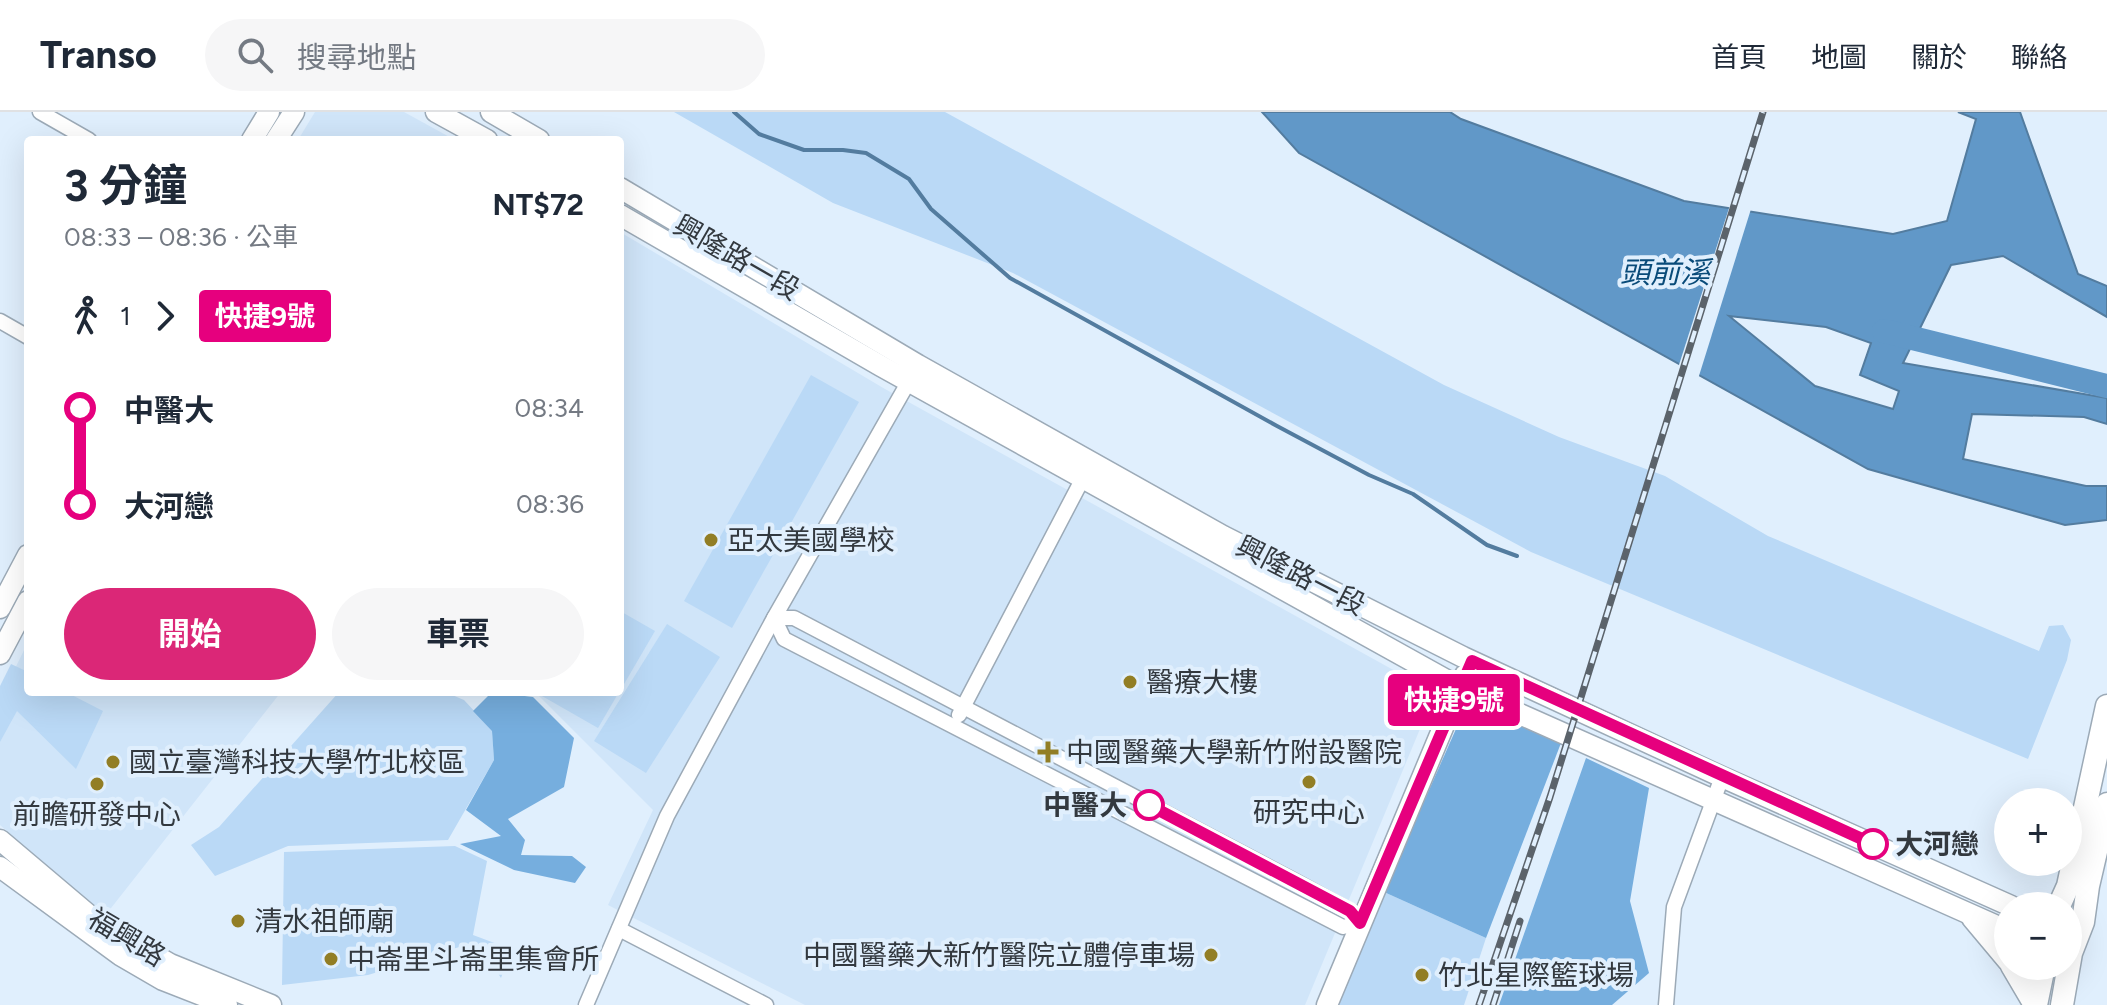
<!DOCTYPE html>
<html lang="zh-TW">
<meta charset="utf-8">
<style>
body{margin:0;font-family:Figtree,"Noto Sans TC",sans-serif;background:#f6f6f7;color:#1f2937;height:100vh;display:flex;flex-direction:column;font-size:30px;white-space:nowrap}
*{box-sizing:border-box;margin:0}
p{font-size:26px;color:#747a83}
.icon{flex:none;width:44px;height:44px;fill:none;stroke:currentColor;stroke-width:2;stroke-linecap:round;stroke-linejoin:round}
.map{position:relative;flex:1;overflow:hidden}
.drawer{position:absolute;left:24px;top:24px;width:600px;height:560px;display:flex;flex-direction:column;background:#fff;border-radius:8px;box-shadow:0 8px 32px #0002}
.drawer>*{flex:none}
.badge{padding:0 16px;border-radius:6px;font-size:28px;line-height:52px}
.controls{position:absolute;left:1994px;top:676px;display:grid;gap:16px}
.controls a{display:grid;place-items:center;width:88px;height:88px;border-radius:50%;background:#fff;box-shadow:0 8px 32px #0002;font-size:40px}
.map>.badge{position:absolute;translate:-50% -50%;box-shadow:0 0 0 4px #fff}
.legs{display:flex;align-items:center;gap:12px;height:88px;padding:0 40px;font-size:26px}
.legs p{margin-inline-start:auto}
.summary{display:flex;align-items:center;justify-content:space-between;height:136px;padding:0 40px}
h1{font-size:44px;font-weight:700;line-height:60px}
.action{display:flex;gap:16px;margin-top:auto;padding:16px 40px}
.action a{flex:1;height:92px;border-radius:48px;background:#db2777;color:#fff;font-size:32px;font-weight:700;line-height:92px;text-align:center}
.action a+a{background:#f6f6f7;color:#1f2937}
ul{padding:0 40px;list-style:none}
li{display:flex;align-items:center;gap:28px;height:96px;font-size:30px}
li i{display:grid;place-items:center;width:12px;height:100%;margin:0 10px;background:currentColor}
li i::after{content:'';width:20px;height:20px;margin:-10px;border:6px solid;border-radius:50%;background:#fff}
li p{margin-inline-start:auto}
li:first-child i{background:linear-gradient(#0000 50%,currentColor 0)}
li:last-child i{background:linear-gradient(currentColor 50%,#0000 0)}
header{display:flex;align-items:center;gap:48px;box-sizing:border-box;height:112px;padding:0 40px;background:#fff;border-bottom:2px solid #e0e1e3}
header strong{font-size:38px}
nav{display:flex;gap:44px;margin-inline-start:auto;font-size:28px}
.search{width:560px;height:72px;background:#f6f6f7;display:flex;align-items:center;gap:20px;box-sizing:border-box;padding:0 28px;border-radius:44px;color:#747a83;font-size:30px}
.map>svg:first-child{display:block}
.built{fill:#d0e5f9}
.green{fill:#bad9f6}
.forest{fill:#76aede}
.water{fill:#6198c8;stroke:#537c9f;stroke-width:2;fill-rule:evenodd}
.pier{fill:#e0effd}
.lines{fill:none;stroke-linecap:round;stroke-linejoin:round}
.stream{stroke:#537c9f;stroke-width:4}
.river{stroke:#6198c8;stroke-width:24}
.street-casing{stroke:#9caab7;stroke-width:17}
.secondary-casing{stroke:#9caab7;stroke-width:23}
.primary-casing{stroke:#9caab7;stroke-width:25}
.street{stroke:#fff;stroke-width:14}
.secondary{stroke:#fff;stroke-width:20}
.primary{stroke:#fff;stroke-width:22}
.rail-casing{stroke:#5b636b;stroke-width:7}
.rail{stroke:#e0effd;stroke-width:4;stroke-dasharray:12;stroke-linecap:butt}
.line-1-casing{stroke:#fff;stroke-width:18}
.line-1{stroke:#e6007e;stroke-width:12}
.poi-dot{fill:#927e25;stroke:#e0effd;stroke-width:3}
.stop-1-dot{fill:#fff;stroke:#e6007e;stroke-width:4}
.labels{text-anchor:middle;dominant-baseline:central;stroke-width:8;stroke-linejoin:round;paint-order:stroke}
.street-label{font-size:28px;fill:#33393f;stroke:#e0effd}
.poi-label{font-size:28px;fill:#33393f;stroke:#e0effd;text-anchor:start}
.stop-label{font-size:28px;font-weight:bold;fill:#33393f;stroke:#e0effd;text-anchor:end}
.water-label{font-size:30px;font-style:italic;fill:#094b79;stroke:#e0effd}
</style>
<header>
<strong>Transo</strong>
<div class="search"><svg class="icon" aria-label="search" viewBox="0 0 24 24"><circle cx="10" cy="10" r="6"/><path d="M15 15l6 6"/></svg>搜尋地點</div>
<nav><a>首頁</a><a>地圖</a><a>關於</a><a>聯絡</a></nav>
</header>
<div class="map">
<svg width="2107" height="893" viewBox="0 0 2107 893">
<rect width="100%" height="100%" fill="#e0effd"/>
<g class="built">
<polygon points="315,0 404,0 455,28 298,28"/>
<polygon points="620,120 885,277 1435,581 1305,893 805,893 608,793 653,698 535,580 620,580"/>
<polygon points="28,530 28,580 281,580 104,805 0,713 0,587"/>
</g>
<g class="green">
<polygon points="674,0 945,0 1444,273 1559,325 1665,364 1768,424 2039,539 2049,514 2063,513 2071,528 2067,548 2028,647 1531,440 1013,161 833,91"/>
<polygon points="811,263 859,290 732,516 684,489"/>
<polygon points="620,499 655,519 620,579"/>
<polygon points="667,512 720,545 646,661 594,629"/>
<polygon points="11,552 28,560 28,580 66,580 103,599 76,657 17,599 0,630 0,574"/>
<polygon points="339,580 445,580 464,588 492,618 494,648 448,728 288,734 215,764 191,733 219,715"/>
<polygon points="535,580 619,580 598,616"/>
<polygon points="455,734 487,749 473,823 511,837 501,866 488,846 469,832 368,863 282,873 284,740"/>
<polygon points="1384,780 1486,826 1464,893 1339,893"/>
</g>
<g class="forest">
<polygon points="492,580 533,585 574,626 564,675 508,707 525,728 521,743 572,744 586,755 575,771 514,758 460,732 501,724 466,698 494,648 492,619 473,599"/>
<polygon points="1467,592 1561,631 1486,826 1384,780"/>
<polygon points="1586,646 1649,676 1630,789 1649,861 1612,893 1499,893"/>
</g>
<path class="water" d="M1262,0H1450L1461,7L1684,89L1893,122L1947,109L1976,7L1958,0H2020L2078,162L2107,174V205L2003,144L1951,153L1903,251L2107,286V312L2084,305L1972,302L1963,347L2086,374H2107V408L2065,413L1868,357L1299,41ZM1729,204L1826,215L1871,231L1860,263L1899,279L1893,297L1815,274Z"/>
<polygon class="pier" points="1730,93 1751,97 1698,267 1678,256"/>
<g class="lines">
<polyline class="stream" points="734,0 759,22 804,38 843,38 866,41 909,67 931,97 1010,166 1277,314 1369,363 1413,382 1487,433 1517,444"/>
<polyline class="river" points="1884,219 2107,274"/>
<defs>
<g id="street">
<polyline points="40,0 89,28"/>
<polyline points="0,209 28,225"/>
<polygon points="774,506 794,506 1297,770 1350,799 1360,811 1343,815 784,527"/>
<polyline points="959,603 1083,366"/>
<polyline points="619,817 766,893"/>
<polyline points="586,893 667,704 774,506 913,262"/>
<polyline points="1666,893 1674,795 1722,665"/>
</g>
<g id="secondary">
<polyline points="436,0 487,28"/>
<polyline points="491,0 539,28"/>
<polyline points="252,28 269,0"/>
<polyline points="276,28 294,0"/>
<polyline points="620,76 918,253 1223,424 1463,545 1722,665 2011,794"/>
<polyline points="620,103 881,254 1459,575 2008,819"/>
<polyline points="0,496 28,443"/>
<polyline points="0,542 28,489"/>
<polyline points="0,728 97,810 170,852 271,893"/>
<polyline points="0,755 120,843 163,868 227,893"/>
<polyline points="1972,806 2008,849"/>
<polyline points="2011,854 2034,893"/>
<polyline points="1327,893 1465,563"/>
</g>
<g id="primary">
<polyline points="2059,794 2068,774 2107,594"/>
<polyline points="2036,893 2044,854"/>
<polyline points="2062,893 2071,841 2083,810 2088,774 2107,692"/>
</g>
</defs>
<use href="#street" class="street-casing"/>
<use href="#secondary" class="secondary-casing"/>
<use href="#primary" class="primary-casing"/>
<use href="#street" class="street"/>
<use href="#secondary" class="secondary"/>
<use href="#primary" class="primary"/>
<defs>
<g id="rail">
<polyline points="1479,893 1550,685 1763,0"/>
<polyline points="1493,893 1520,809"/>
</g>
</defs>
<use href="#rail" class="rail-casing"/>
<use href="#rail" class="rail"/>
</g>
<g class="lines">
<defs>
<polyline id="line-1" points="1149,693 1350,799 1360,811 1472,549 1873,732"/>
</defs>
<use href="#line-1" class="line-1-casing"/>
<use href="#line-1" class="line-1"/>
</g>
<g class="poi-dot">
<circle cx="711" cy="428" r="8"/>
<circle cx="1130" cy="570" r="8"/>
<path d="M1044 628h8v8h8v8h-8v8h-8v-8h-8v-8h8z"/>
<circle cx="113" cy="650" r="8"/>
<circle cx="1309" cy="670" r="8"/>
<circle cx="97" cy="672" r="8"/>
<circle cx="238" cy="809" r="8"/>
<circle cx="1211" cy="843" r="8"/>
<circle cx="331" cy="847" r="8"/>
<circle cx="1422" cy="863" r="8"/>
</g>
<g class="stop-1-dot">
<circle cx="1149" cy="693" r="14"/>
<circle cx="1873" cy="732" r="14"/>
</g>
<g class="labels">
<g class="street-label">
<text transform="translate(737 145) rotate(30)">興隆路一段</text>
<text transform="translate(1301 463) rotate(27)">興隆路一段</text>
<text transform="translate(127 825) rotate(31)">福興路</text>
</g>
<g class="poi-label">
<text x="727" y="428">亞太美國學校</text>
<text x="1146" y="570">醫療大樓</text>
<text x="1066" y="640">中國醫藥大學新竹附設醫院</text>
<text x="129" y="650">國立臺灣科技大學竹北校區</text>
<text x="1309" y="700" text-anchor="middle">研究中心</text>
<text x="97" y="702" text-anchor="middle">前瞻研發中心</text>
<text x="254" y="809">清水祖師廟</text>
<text x="1195" y="843" text-anchor="end">中國醫藥大新竹醫院立體停車場</text>
<text x="347" y="847">中崙里斗崙里集會所</text>
<text x="1438" y="863">竹北星際籃球場</text>
</g>
<g class="stop-label">
<text x="1127" y="693">中醫大</text>
<text x="1895" y="732" text-anchor="start">大河戀</text>
</g>
<g class="water-label">
<text x="1665" y="160">頭前溪</text>
</g>
</g>
</svg>
<div class="controls">
<a>+</a>
<a>−</a>
</div>
<b class="badge" style="left:1454px;top:588px;background:#e6007e;color:#fff">快捷9號</b>
<section class="drawer">
<div class="summary"><div><h1>3 分鐘</h1><p>08:33 – 08:36 · 公車</p></div><b>NT$72</b></div>
<div class="legs"><svg class="icon" aria-label="walk" viewBox="0 0 24 24"><circle cx="13" cy="4" r="2"/><path d="M13 8l-2 6 4 7M11 14l-3 7M7 12l3-4h3l4 4"/></svg>1<svg class="icon" aria-label="forward" viewBox="0 0 24 24"><path d="M9 5l7 7-7 7"/></svg><b class="badge" style="background:#e6007e;color:#fff">快捷9號</b></div>
<ul>
<li><i style="color:#e6007e"></i><b>中醫大</b><p>08:34</p></li>
<li><i style="color:#e6007e"></i><b>大河戀</b><p>08:36</p></li>
</ul>
<div class="action"><a>開始</a><a>車票</a></div>
</section>
</div>
